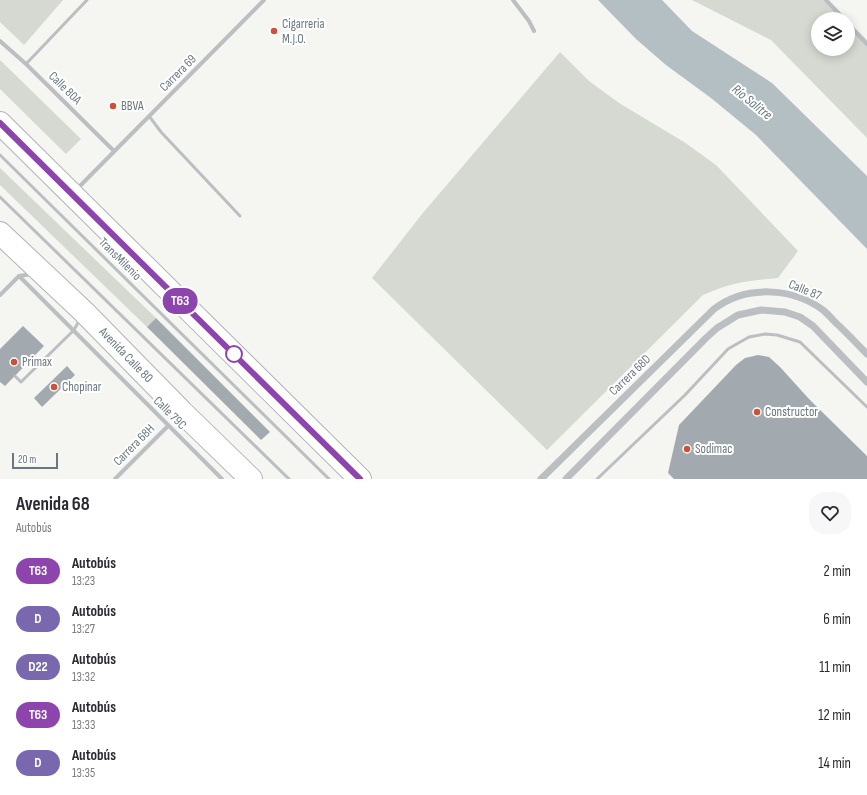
<!DOCTYPE html>
<html lang="es">
<meta charset="utf-8">
<style>
body{margin:0;font-family:"Sofia Sans Condensed",sans-serif;background:#f7f7f7;color:#2b2b33;height:100vh;display:flex;flex-direction:column;font-size:15px;white-space:nowrap}
*{box-sizing:border-box;margin:0}
p{font-size:13px;color:#7c7c81}
.icon{flex:none;width:22px;height:22px;fill:none;stroke:currentColor;stroke-width:2;stroke-linecap:round;stroke-linejoin:round}
.map{position:relative;height:479px;overflow:hidden}
.drawer{display:flex;flex-direction:column;background:#fff;flex:1}
.drawer>*{flex:none}
.badge{padding:0 8px;border-radius:13px;font-size:14px;line-height:26px}
.controls{position:absolute;left:811px;top:12px;display:grid;gap:8px}
.controls a{display:grid;place-items:center;width:44px;height:44px;border-radius:50%;background:#fff;box-shadow:0 2px 10px #0003;font-size:20px}
.scale{position:absolute;left:12px;bottom:10px;width:46px;box-sizing:border-box;padding-left:4px;border:2px solid #687780;border-top:0;font-size:11px;line-height:14px;white-space:nowrap;color:#687780;-webkit-text-stroke:3px #fff;paint-order:stroke}
.map>.badge{position:absolute;translate:-50% -50%;box-shadow:0 0 0 2px #fff}
.round{display:grid;place-items:center;flex:none;width:42px;height:42px;border-radius:16px;background:#f7f7f7}
.overview{display:flex;align-items:center;justify-content:space-between;height:68px;padding:0 16px}
h1{font-size:19px;font-weight:700;line-height:30px}
ul{padding:0;list-style:none}
li{display:flex;align-items:center;gap:12px;height:48px;padding:0 16px}
li div{flex:1}
li b{display:block;font-size:15px}
li em{font-style:normal}
li .badge{min-width:44px;font-weight:700;text-align:center}
.map>svg:first-child{display:block}
.green{fill:#d5d9d2}
.water{fill:#b3bfc2}
.building{fill:#a3aaaf}
.lines{fill:none;stroke-linecap:round;stroke-linejoin:round}
.trunk-casing{stroke:#b1b4b7;stroke-width:24}
.service{stroke:#bbbfc2;stroke-width:3}
.minor{stroke:#bbbfc2;stroke-width:4}
.tertiary{stroke:#bbbfc2;stroke-width:7}
.trunk{stroke:#fff;stroke-width:22}
.line-casing{stroke:#fff;stroke-width:9}
.line{stroke:#8e44ad;stroke-width:6}
.poi-dot{fill:#ce5039;stroke:#fff;stroke-width:1.5}
.stop-dot{fill:#fff;stroke:#8e44ad;stroke-width:2}
.labels{text-anchor:middle;dominant-baseline:central;stroke-width:4;stroke-linejoin:round;paint-order:stroke}
.poi-label{font-size:13px;fill:#687780;stroke:#fff;text-anchor:start}
.street-label{font-size:13px;fill:#687780;stroke:#fff}
.water-label{font-size:14px;font-style:italic;fill:#63777c;stroke:#fff}
</style>
<div class="map">
<svg width="867" height="479" viewBox="0 0 867 479">
<rect width="100%" height="100%" fill="#f5f5f2"/>
<g class="green">
<polygon points="0,0 63,0 24,45 0,22"/>
<polygon points="692,0 827,0 846,19 818,19 818,49 848,49 848,21 867,40 867,138 771,40"/>
<path d="M560,52L589,81L619,103L684,142L716,165L798,251L778,278C750,280 729,283 703,295L547,450L372,278L422,214Z"/>
<polygon points="0,60 81,139 66,154 0,89"/>
<polygon points="0,168 156,318 147,327 0,185"/>
</g>
<polygon class="water" points="598,0 662,0 692,31 772,83 867,176 867,249 756,135 711,98 666,65 636,39"/>
<g class="building">
<polygon points="156,318 270,432 261,440 147,327"/>
<polygon points="23,326 44,346 5,386 0,382 0,349"/>
<polygon points="758,355 769,357 780,367 810,400 867,456 867,479 674,479 668,473 679,425 736,365 745,358"/>
<polygon points="67,366 75,375 42,407 34,398"/>
</g>
<g class="lines">
<defs>
<g id="trunk">
<polyline points="0,123 360,479"/>
<polyline points="0,233 84,312 182,412 251,479"/>
</g>
</defs>
<use href="#trunk" class="trunk-casing"/>
<g class="service">
<polyline points="26,64 87,0"/>
<polyline points="149,116 161,132 240,216"/>
<polyline points="0,155 329,479"/>
<polyline points="0,197 289,479"/>
<polyline points="15,376 21,382 74,330 80,319"/>
<polyline points="597,479 685,395 728,349 749,337 765,334 777,335 800,342 867,407"/>
</g>
<g class="minor">
<polyline points="513,0 529,21 534,31"/>
<polyline points="826,0 844,19"/>
<polyline points="848,24 867,44"/>
<polyline points="0,41 26,64 114,151"/>
<polyline points="76,190 264,0"/>
<polyline points="19,276 222,479"/>
<polyline points="0,295 19,276 32,274"/>
<polyline points="115,479 168,426"/>
</g>
<g class="tertiary">
<path d="M541,479L714,309C745,285 792,287 823,310C828,314 832,319 836,323C847,333 857,344 867,354"/>
<polyline points="566,479 706,338 717,328 738,315 761,310 785,312 800,317 813,326 867,382"/>
</g>
<use href="#trunk" class="trunk"/>
</g>
<g class="lines">
<defs>
<polyline id="line" points="0,123 360,479"/>
</defs>
<use href="#line" class="line-casing"/>
<use href="#line" class="line"/>
</g>
<g class="poi-dot">
<circle cx="274" cy="31" r="4"/>
<circle cx="113" cy="106" r="4"/>
<circle cx="14" cy="362" r="4"/>
<circle cx="54" cy="387" r="4"/>
<circle cx="757" cy="412" r="4"/>
<circle cx="687" cy="449" r="4"/>
</g>
<circle class="stop-dot" cx="234" cy="354" r="8"/>
<g class="labels">
<g class="poi-label">
<text x="282" y="24">Cigarreria<tspan x="282" dy="15">M.J.O.</tspan></text>
<text x="121" y="106">BBVA</text>
<text x="22" y="362">Primax</text>
<text x="62" y="387">Chopinar</text>
<text x="765" y="412">Constructor</text>
<text x="695" y="449">Sodimac</text>
</g>
<g class="street-label">
<text transform="translate(178 73) rotate(-45)">Carrera 69</text>
<text transform="translate(65 88) rotate(45)">Calle 80A</text>
<text transform="translate(120 259) rotate(45)">TransMilenio</text>
<text transform="translate(805 290) rotate(22)">Calle 87</text>
<text transform="translate(126 355) rotate(46)">Avenida Calle 80</text>
<text transform="translate(630 375) rotate(-44)">Carrera 68D</text>
<text transform="translate(170 413) rotate(45)">Calle 79C</text>
<text transform="translate(134 445) rotate(-45)">Carrera 68H</text>
</g>
<g class="water-label">
<text transform="translate(752 102) rotate(39)">Río Salitre</text>
</g>
</g>
</svg>
<div class="controls">
<a><svg class="icon" aria-label="layers" viewBox="0 0 24 24"><path d="M12 4l9 5-9 5-9-5zM3 14l9 5 9-5"/></svg></a>
</div>
<div class="scale">20 m</div>
<b class="badge" style="left:180px;top:301px;background:#8e44ad;color:#fff">T63</b>
</div>
<section class="drawer">
<div class="overview"><div><h1>Avenida 68</h1><p>Autobús</p></div><a class="round"><svg class="icon" aria-label="heart" viewBox="0 0 24 24"><path d="M12 20l-8-8c-3-5 5-10 8-4 3-6 11-1 8 4z"/></svg></a></div>
<ul>
<li><span class="badge" style="background:#8e44ad;color:#fff">T63</span><div><b>Autobús</b><p>13:23</p></div><em>2 min</em></li>
<li><span class="badge" style="background:#7968ae;color:#fff">D</span><div><b>Autobús</b><p>13:27</p></div><em>6 min</em></li>
<li><span class="badge" style="background:#7968ae;color:#fff">D22</span><div><b>Autobús</b><p>13:32</p></div><em>11 min</em></li>
<li><span class="badge" style="background:#8e44ad;color:#fff">T63</span><div><b>Autobús</b><p>13:33</p></div><em>12 min</em></li>
<li><span class="badge" style="background:#7968ae;color:#fff">D</span><div><b>Autobús</b><p>13:35</p></div><em>14 min</em></li>
</ul>
</section>
